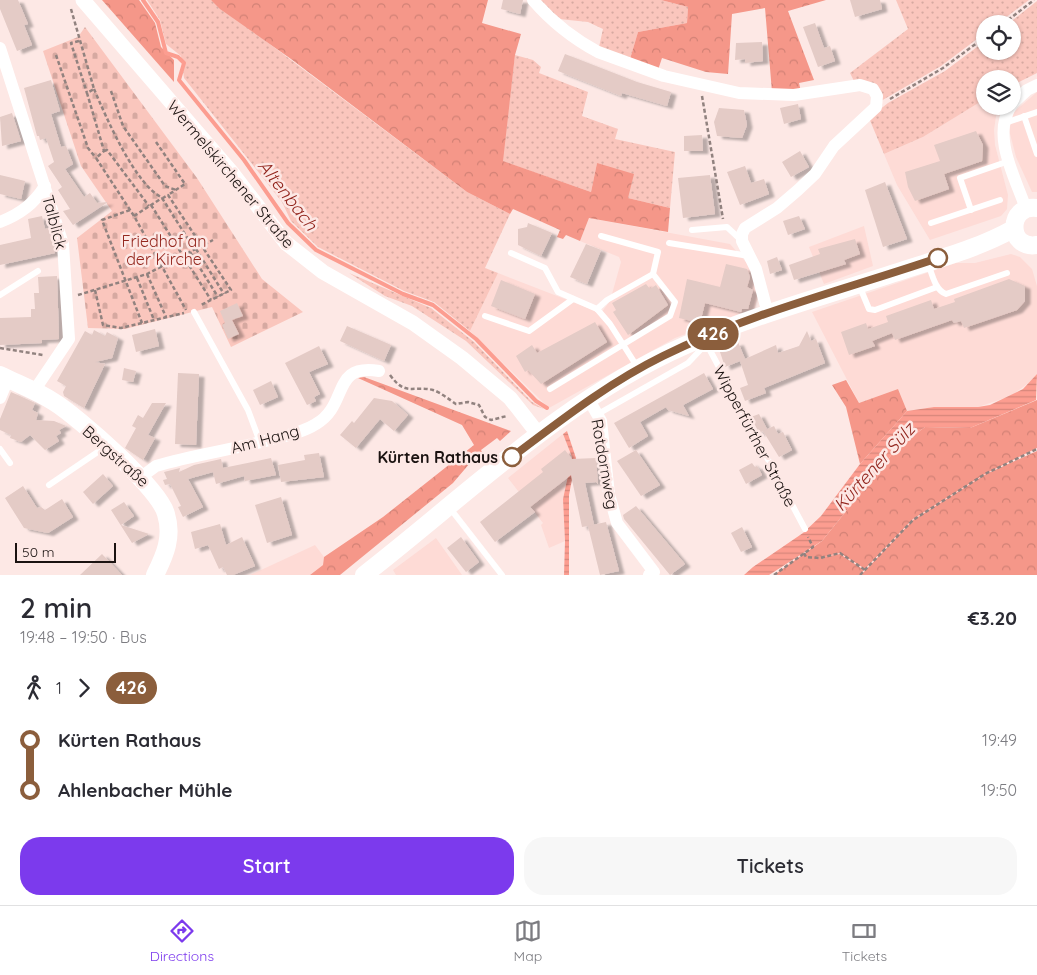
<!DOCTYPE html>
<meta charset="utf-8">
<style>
body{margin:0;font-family:Quicksand,sans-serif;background:#f7f7f7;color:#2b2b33;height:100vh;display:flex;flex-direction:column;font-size:19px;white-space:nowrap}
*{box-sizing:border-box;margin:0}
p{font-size:16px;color:#7c7c81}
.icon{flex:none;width:28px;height:28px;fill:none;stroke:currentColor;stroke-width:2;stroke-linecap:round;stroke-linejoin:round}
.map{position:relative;height:575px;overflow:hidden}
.sheet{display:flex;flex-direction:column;background:#fff;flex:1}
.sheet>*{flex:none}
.badge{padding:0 10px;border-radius:16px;font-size:18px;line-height:32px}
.controls{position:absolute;left:976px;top:15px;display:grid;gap:10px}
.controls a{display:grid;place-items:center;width:45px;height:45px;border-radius:50%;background:#fff;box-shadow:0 1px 4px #0004;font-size:25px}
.scale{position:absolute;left:15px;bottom:12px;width:101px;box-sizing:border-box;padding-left:5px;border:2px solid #1b1311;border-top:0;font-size:14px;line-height:18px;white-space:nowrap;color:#1b1311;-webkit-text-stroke:4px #fde8e5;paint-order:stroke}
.map>.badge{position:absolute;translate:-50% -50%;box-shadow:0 0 0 2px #fff}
.legs{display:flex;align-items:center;gap:8px;height:55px;padding:0 20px;font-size:16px}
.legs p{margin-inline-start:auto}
.head{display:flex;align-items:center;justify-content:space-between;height:85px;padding:0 20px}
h1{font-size:28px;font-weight:600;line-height:38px}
.cta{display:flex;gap:10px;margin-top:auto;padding:10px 20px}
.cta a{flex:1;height:58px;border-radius:20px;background:#7c3aed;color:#fff;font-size:20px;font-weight:600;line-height:58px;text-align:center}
.cta a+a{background:#f7f7f7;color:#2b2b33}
ul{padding:0 20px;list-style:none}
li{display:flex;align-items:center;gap:18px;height:50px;font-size:19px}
li i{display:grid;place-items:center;width:8px;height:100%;margin:0 6px;background:currentColor}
li i::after{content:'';width:12px;height:12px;margin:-6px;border:4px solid;border-radius:50%;background:#fff}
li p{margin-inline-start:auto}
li:first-child i{background:linear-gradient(#0000 50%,currentColor 0)}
li:last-child i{background:linear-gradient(currentColor 50%,#0000 0)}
.tabs{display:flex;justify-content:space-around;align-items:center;height:70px;border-top:1px solid #e1e1e2;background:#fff;font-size:14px;color:#7c7c81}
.tabs a{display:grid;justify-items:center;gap:2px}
.tabs .current{color:#7c3aed}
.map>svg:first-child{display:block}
.built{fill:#fedbd6}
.grass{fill:url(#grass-dots)}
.forest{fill:url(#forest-crowns)}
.cemetery{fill:url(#cemetery-stones)}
.water{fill:url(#water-rules)}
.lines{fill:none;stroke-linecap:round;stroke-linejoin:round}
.stream{stroke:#fc9d90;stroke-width:4}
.building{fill:#e4cbc6;filter:url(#shadow)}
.path{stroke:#91827f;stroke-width:2.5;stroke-dasharray:4 2.5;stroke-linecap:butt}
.service{stroke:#fff;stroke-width:6}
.minor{stroke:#fff;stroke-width:12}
.tertiary{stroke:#fff;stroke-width:15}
.secondary{stroke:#fff;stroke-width:18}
.line-1-casing{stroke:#fff;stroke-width:11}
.line-1{stroke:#8b5e3c;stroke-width:8}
.stop-1-dot{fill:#fff;stroke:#8b5e3c;stroke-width:2.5}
.labels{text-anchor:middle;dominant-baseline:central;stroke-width:5;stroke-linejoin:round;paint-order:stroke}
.street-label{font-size:16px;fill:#1b1311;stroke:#fde8e5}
.park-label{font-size:16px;fill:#95281f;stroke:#fde8e5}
.stop-label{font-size:16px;font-weight:bold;fill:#1b1311;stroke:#fde8e5;text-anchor:end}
.water-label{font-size:18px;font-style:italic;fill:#93261e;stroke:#fde8e5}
</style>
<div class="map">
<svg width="1037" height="575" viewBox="0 0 1037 575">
<defs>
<pattern id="grass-dots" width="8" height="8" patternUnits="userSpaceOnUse" patternTransform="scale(1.25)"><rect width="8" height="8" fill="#fac6bd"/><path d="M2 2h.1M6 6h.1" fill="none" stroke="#d6a9a1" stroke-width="1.8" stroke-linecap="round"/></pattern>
<pattern id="forest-crowns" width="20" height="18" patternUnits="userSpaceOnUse" patternTransform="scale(1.25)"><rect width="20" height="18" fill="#f59789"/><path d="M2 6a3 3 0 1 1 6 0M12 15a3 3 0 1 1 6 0" fill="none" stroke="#d18175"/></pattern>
<pattern id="cemetery-stones" width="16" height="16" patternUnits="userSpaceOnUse" patternTransform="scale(1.25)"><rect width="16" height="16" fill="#fac6bd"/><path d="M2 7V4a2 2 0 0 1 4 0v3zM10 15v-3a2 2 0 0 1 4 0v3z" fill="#d6a9a1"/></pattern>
<pattern id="water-rules" width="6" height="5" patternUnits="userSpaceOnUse" patternTransform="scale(1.25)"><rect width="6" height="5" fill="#fc9d90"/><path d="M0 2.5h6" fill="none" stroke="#d7867b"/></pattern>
<filter id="shadow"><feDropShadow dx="5.5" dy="3" stdDeviation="1" flood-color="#0004"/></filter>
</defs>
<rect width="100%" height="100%" fill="#fde8e5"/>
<g class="built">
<polygon points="1037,92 1037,192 1032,192 1016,157 1009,130 1014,112"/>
<polygon points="985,99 985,106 1002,106 996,116 994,130 995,145 1008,195 1007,209 1001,216 930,240 897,185 884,154 923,137"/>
<polygon points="589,218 730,244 752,269 758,296 755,308 675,338 549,408 470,331 498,273 601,313 610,301 621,262 619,257 580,241"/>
<polygon points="864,226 873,266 824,284 809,247"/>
<polygon points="1011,254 1020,257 1032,269 1037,286 1037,374 1034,379 1011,396 978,407 934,407 907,411 898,389 859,403 812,312 956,263 975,263"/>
<polygon points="563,434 572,457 563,499 565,541 549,548 541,525 543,523 508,478"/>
<polygon points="436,538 462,575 396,575 393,570"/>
<polygon points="315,545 324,557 323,565 310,575 250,575"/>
</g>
<g class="grass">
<polygon points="147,0 211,0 467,192 510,214 485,268 498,273 470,331 434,302 404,291 318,247 291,221 282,202 184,78 181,56 166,44 160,20"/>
<polygon points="538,0 661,0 688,7 687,23 638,32 630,59 599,47 603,29 588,22 559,19"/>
<polygon points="896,0 1029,0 997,24 985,24 985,33 941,66 881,101 855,83 850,73 908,29"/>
<polygon points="1037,1 1037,73 1013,85 1012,79 985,79 985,99 923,137 884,154 869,118 888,103 945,71 985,41 985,51 1012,51 1012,24 1008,24"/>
<polygon points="515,55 533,60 541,67 539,73 588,92 582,116 618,129 615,139 675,152 670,208 628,198 597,163 591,192 502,161"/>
<polygon points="349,273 431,308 474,342 532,402 544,409 533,405 466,341 412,306 385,296"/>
</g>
<g class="forest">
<polygon points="102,0 139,0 155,23 161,47 174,60 174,82"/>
<polygon points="211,0 488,0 482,23 521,34 515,55 503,161 591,192 597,163 634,174 628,198 670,208 668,232 589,218 580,241 566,235 563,239 557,237 560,230 513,209 510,214 467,192 291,59 220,9"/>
<polygon points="661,0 826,0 788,11 814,80 799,83 801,92 772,92 765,8 732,14 728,74 706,72 662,58 658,70 630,59 638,32 687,23 688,7"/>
<polygon points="364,377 511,431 500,441 497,438 481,450 483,454 470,463 453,483 340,575 310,575 323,565 324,557 383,517 474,445 462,425 358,378"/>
<polygon points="846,380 859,403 898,389 907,411 860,464 846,407 832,385"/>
<polygon points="1037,400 1037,448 985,474 913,519 865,569 840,553 823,557 840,554 864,570 860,575 774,575 822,541 897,448 925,427 970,428"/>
<polygon points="1037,451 1037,575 861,575 913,520 986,474"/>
</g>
<polygon class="cemetery" points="85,27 197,178 262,279 303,312 231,347 212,307 125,329 88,328 77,238 112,211 81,166 43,51 78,37"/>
<g class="water">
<polygon points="1037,374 1036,400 970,428 925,427 897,448 822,541 769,575 744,575 753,567 803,533 821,516 860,464 907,411 934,407 978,407 990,405 1023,389"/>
<polygon points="567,431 576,458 569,495 569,575 564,575 565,541 563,499 572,457 563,434"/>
</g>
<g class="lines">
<polyline class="stream" points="143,0 158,22 166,53 178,57 184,63 179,80 244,160 288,223 316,250 403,294 433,305 476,339 536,401 547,408"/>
</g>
<g class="building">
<polygon points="0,0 18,0 28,24 24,25 32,45 17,51 0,9"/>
<polygon points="503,0 523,0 520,14 501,9"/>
<polygon points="850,0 880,0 882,9 855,17"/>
<polygon points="815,23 824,48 830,46 835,61 818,67 803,27"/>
<polygon points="762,42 763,61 745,63 745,59 735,60 736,43"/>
<polygon points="565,54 637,82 671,92 667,106 622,93 621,96 558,71"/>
<polygon points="51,80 60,111 51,114 61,147 66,146 73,164 65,169 84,197 90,193 97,203 108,202 73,225 63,211 70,209 58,190 62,187 48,166 54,162 46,138 40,140 39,136 37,136 24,88"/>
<polygon points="798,104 801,119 784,124 780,108"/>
<polygon points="719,108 744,110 747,125 742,138 717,136 714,122"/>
<polygon points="12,113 21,141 2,146 0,117"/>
<polygon points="976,131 983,145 982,161 944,174 949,189 915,201 908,187 905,172 940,161 934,145"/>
<polygon points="702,135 703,151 684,151 684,136"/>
<polygon points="800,151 809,167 791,177 782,162"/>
<polygon points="745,166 751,183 764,179 769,194 740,205 727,172"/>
<polygon points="0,175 25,181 21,199 0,194"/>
<polygon points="710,175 715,214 683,218 678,178"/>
<polygon points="885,182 907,239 883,247 865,190"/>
<polygon points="42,216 45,229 49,228 55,253 0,265 0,245 31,238 28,219"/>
<polygon points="799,216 805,229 788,235 783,221"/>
<polygon points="528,223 552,233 541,256 518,245 518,229 527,227"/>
<polygon points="855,239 860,254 844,260 846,264 794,280 789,265 820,254 818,249"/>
<polygon points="586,244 601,250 587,284 570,277"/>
<polygon points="777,257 782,270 770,274 767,261"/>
<polygon points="726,264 747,269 750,277 747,287 753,290 748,309 742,309 741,312 705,303 700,323 679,318 687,279 720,287"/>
<polygon points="57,276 59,339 42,340 42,343 0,345 0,318 31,317 31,309 35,309 34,293 39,293 38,277"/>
<polygon points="1009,279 1025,286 1025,301 1017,310 964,328 961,321 954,323 952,320 895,340 892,333 872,341 875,346 849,355 841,332 866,323 868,329 888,322 886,316 931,300 934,309 955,302 954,299"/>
<polygon points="501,280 535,294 525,319 491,306"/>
<polygon points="646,284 650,289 656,285 668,305 628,335 613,312 616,310 612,303"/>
<polygon points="237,303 243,316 232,320 239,334 228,339 222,325 225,323 220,311"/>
<polygon points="595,322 607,342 541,384 528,370 525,372 516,356 532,345 537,353"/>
<polygon points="347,326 391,345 384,361 340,341"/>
<polygon points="155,329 159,346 136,352 132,335"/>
<polygon points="94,330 105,336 107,332 118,338 112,358 95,362 105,364 84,408 64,396 63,392 66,386 57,381 85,331 92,335"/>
<polygon points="807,331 811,341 816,339 825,363 764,388 766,393 745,401 740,388 748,385 740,361 725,367 719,349 738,342 745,359 776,345 778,353 799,346"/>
<polygon points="319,346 328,364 309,372 320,394 314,397 316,401 307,405 285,363"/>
<polygon points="124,368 136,371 133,382 122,380"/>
<polygon points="178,373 199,374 196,445 175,444"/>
<polygon points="704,373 713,389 683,405 689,416 668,410 666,407 640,422 648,436 629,448 614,423"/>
<polygon points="271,381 278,397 260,405 253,390"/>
<polygon points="11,392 35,403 32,410 38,413 36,420 54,421 66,426 59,430 61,433 56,436 59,441 45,450 30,435 21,442 10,438 11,435 0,430 0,419"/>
<polygon points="374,398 392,401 408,415 394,431 380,419 356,448 340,435 352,421 354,423"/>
<polygon points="152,403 166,403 148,435 155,438 143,460 125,448 136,428 132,426 138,415 143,418"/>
<polygon points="759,414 767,429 759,433 751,417"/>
<polygon points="774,426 778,434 783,432 792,450 779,457 763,431"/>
<polygon points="565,450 572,459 596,458 598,484 596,482 585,483 594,525 582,527 571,475 530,507 535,512 495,542 480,522 543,472 541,469"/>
<polygon points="636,450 660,485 641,496 617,461"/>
<polygon points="319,453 324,477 281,482 278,465 305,460 304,455"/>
<polygon points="271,458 276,475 245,481 244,476 216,484 213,472 188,479 203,507 183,517 178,507 181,506 170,484 165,485 163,480 167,479 164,472 180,468 179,472 194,465 221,459 223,468"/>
<polygon points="752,463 755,467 757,466 762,475 746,484 739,470"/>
<polygon points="103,474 113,486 93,504 83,492"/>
<polygon points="23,486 37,508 41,507 45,510 62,499 73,517 48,533 24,528 5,498"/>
<polygon points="281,497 292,535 267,543 255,505"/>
<polygon points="124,502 134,516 121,525 149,534 132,543 111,510"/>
<polygon points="636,506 685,564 670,575 624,519 623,515"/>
<polygon points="606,522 619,571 600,575 588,526"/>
<polygon points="220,524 226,545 242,537 255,566 233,575 227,575 223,567 219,569 208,545 195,549 191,532"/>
<polygon points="742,527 752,547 741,552 731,533"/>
<polygon points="461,537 479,562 466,572 447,548"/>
<polygon points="102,554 122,575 80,575"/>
</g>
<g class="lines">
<g class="path">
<polyline points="71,9 94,89 87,93 104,151 96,158 134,216 186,310"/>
<polyline points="1003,24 1034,0"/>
<polyline points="79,41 71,43 87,93"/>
<polyline points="56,55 88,148 96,158"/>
<path d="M94,89C106,117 136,187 163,198L168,195L231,290L201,305"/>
<polyline points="111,91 123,126 165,186 176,190"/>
<polyline points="702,96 723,219"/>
<polyline points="890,99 943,68 985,37"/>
<polyline points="156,142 185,184 168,195"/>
<polyline points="104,151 107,150 149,206"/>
<polyline points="162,198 195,250"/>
<polyline points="151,205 211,300"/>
<polyline points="130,210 102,220 142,323"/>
<polyline points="134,216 162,198"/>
<polyline points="196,249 224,294"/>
<polyline points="190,252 218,297"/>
<polyline points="147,274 166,317"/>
<polyline points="137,278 154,320"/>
<polyline points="95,290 103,325 121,328 184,313"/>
<polyline points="78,295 147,274 213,240"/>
<polyline points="0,348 43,355"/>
<path d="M390,375C406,397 413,385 433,390C440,392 450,400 456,404L468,402L479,405L485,417L491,420L507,416"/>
<polyline points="804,553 806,557 820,558 840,553 865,570"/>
<polyline points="774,575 813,547 808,537"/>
<polyline points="860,575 913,520 985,474 1037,449"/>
</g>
<g class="service">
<polyline points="1024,116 1037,154"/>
<polyline points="1005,123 1037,112"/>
<polyline points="971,210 960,178 1009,161"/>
<polyline points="931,223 1000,200"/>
<polyline points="692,230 727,227 741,240"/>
<polyline points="669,243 749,256"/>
<polyline points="511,253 545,268 558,292 597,309 610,324 638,368"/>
<path d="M928,263C932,274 935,290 946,294L1007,273"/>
<polyline points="859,285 869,309 875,310 937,287"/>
<polyline points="0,295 38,271"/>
<polyline points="597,309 607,300 653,274"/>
<polyline points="194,312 248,410 260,442"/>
<polyline points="485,316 529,331 573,299"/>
<polyline points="704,339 805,529"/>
<polyline points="550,389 670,316 675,302 653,274 658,252 601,236"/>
<polyline points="598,414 688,363 706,344"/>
<polyline points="0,449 10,463"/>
<polyline points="49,485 105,447"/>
<polyline points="449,507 502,575"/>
</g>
<g class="minor">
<path d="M533,0C551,21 574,39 598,52L664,76L739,93L794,95L860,85L873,89L877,96L876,107L834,146L815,174L798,190L777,208L745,228L742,234V241L756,269L768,314"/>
<polyline points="0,48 63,244 69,339 34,391"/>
<polyline points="1012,104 1027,90 1037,85"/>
<path d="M1011,106C991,136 1016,179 1026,209"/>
<path d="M0,222C20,214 34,204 45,186"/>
<polyline points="0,398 8,379"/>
<polyline points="589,400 601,421 609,494 617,523 654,572 649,575"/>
<path d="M141,477L156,466C193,455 231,450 269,440C284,436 302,433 316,424C349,405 331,363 379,371"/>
</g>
<polyline class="tertiary" points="83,0 233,174 286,243 323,272 413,323 462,358 510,398 539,435"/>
<g class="secondary">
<path d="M1037,208C1007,204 1007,250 1037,245"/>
<path d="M0,375C18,384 37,391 54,402C78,417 159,488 166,514C173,537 165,555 155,575"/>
<path d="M364,575C467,495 565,398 686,345C756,314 831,294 904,270C941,258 979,248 1013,229"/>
</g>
</g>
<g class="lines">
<defs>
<path id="line-1" d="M512,457C560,421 608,383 663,356C750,313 847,289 938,258"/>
</defs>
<use href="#line-1" class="line-1-casing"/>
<use href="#line-1" class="line-1"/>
</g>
<g class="stop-1-dot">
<circle cx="938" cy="258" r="9"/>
<circle cx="512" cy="457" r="9"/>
</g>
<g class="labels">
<g class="street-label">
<text transform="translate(231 174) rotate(50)">Wermelskirchener Straße</text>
<text transform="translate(55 222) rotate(75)">Talblick</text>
<text transform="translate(755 436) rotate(62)">Wipperfürther Straße</text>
<text transform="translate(265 439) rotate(-15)">Am Hang</text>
<text transform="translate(116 456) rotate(42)">Bergstraße</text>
<text transform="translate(605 464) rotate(80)">Rotdornweg</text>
</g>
<g class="park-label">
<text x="164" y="241">Friedhof an<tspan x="164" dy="18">der Kirche</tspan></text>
</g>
<g class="stop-label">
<text x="498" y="457">Kürten Rathaus</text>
</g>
<g class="water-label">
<text transform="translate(288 195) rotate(52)">Altenbach</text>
<text transform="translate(874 467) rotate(-48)">Kürtener Sülz</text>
</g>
</g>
</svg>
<div class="controls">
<a><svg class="icon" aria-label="locate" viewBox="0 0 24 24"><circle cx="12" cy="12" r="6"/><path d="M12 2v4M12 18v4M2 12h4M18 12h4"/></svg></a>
<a><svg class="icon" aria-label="layers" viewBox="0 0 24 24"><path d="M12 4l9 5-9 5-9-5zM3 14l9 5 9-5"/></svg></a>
</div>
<div class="scale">50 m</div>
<b class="badge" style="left:713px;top:334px;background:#8b5e3c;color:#fff">426</b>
</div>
<section class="sheet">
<div class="head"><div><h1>2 min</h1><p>19:48 – 19:50 · Bus</p></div><b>€3.20</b></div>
<div class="legs"><svg class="icon" aria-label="walk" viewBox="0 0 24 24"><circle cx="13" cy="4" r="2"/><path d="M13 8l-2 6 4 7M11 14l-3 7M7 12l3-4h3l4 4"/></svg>1<svg class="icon" aria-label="forward" viewBox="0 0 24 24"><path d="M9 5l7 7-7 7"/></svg><b class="badge" style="background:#8b5e3c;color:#fff">426</b></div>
<ul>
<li><i style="color:#8b5e3c"></i><b>Kürten Rathaus</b><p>19:49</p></li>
<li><i style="color:#8b5e3c"></i><b>Ahlenbacher Mühle</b><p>19:50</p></li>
</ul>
<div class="cta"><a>Start</a><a>Tickets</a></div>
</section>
<nav class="tabs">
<a class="current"><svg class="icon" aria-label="directions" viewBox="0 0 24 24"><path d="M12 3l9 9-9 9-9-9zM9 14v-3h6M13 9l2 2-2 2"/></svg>Directions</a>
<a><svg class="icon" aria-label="map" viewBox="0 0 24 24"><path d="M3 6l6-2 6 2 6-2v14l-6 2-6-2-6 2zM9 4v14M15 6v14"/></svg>Map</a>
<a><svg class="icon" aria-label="tickets" viewBox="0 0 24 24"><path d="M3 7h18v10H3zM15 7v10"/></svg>Tickets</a>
</nav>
